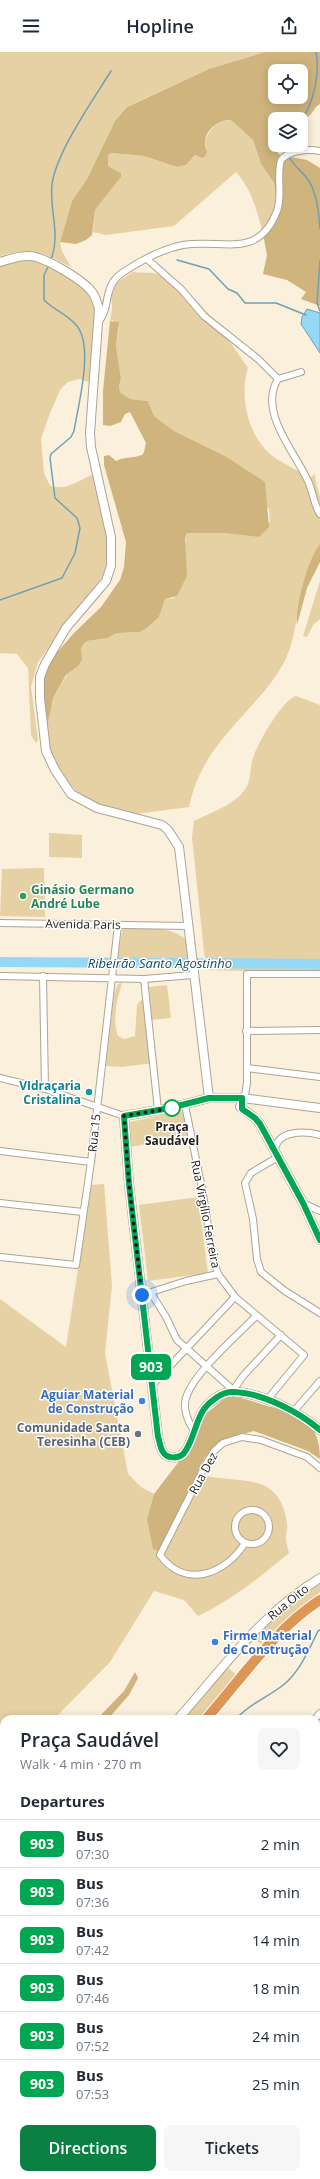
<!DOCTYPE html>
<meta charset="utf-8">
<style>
body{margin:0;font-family:"Open Sans",sans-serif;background:#f6f6f7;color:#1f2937;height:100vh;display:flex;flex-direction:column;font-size:15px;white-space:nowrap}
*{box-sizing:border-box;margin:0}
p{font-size:13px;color:#747a83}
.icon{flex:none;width:22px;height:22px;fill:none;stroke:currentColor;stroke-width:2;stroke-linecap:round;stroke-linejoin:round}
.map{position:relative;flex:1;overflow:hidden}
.side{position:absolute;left:0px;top:1663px;width:320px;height:464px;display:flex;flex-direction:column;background:#fff;border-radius:12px 12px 0 0;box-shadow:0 2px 10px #0003}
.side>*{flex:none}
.badge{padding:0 8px;border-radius:6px;font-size:14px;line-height:26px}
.tools{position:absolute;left:268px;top:12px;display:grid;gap:8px}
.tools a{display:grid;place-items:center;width:40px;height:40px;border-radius:8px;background:#fff;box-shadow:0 2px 10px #0003;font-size:20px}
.you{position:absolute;width:20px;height:20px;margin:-10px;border:3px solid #fff;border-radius:50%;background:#1a73e8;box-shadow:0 0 0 6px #1a73e833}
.map>.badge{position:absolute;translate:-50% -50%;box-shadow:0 0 0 2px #fff}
h2{padding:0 20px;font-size:15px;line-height:36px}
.round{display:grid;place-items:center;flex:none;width:42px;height:42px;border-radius:8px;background:#f6f6f7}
.summary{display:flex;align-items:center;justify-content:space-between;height:68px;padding:0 20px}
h1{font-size:19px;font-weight:600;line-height:30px}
.button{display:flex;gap:8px;margin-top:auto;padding:8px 20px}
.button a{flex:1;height:46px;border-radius:8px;background:#0b8043;color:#fff;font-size:16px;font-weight:600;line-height:46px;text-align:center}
.button a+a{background:#f6f6f7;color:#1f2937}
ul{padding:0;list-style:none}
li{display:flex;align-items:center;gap:12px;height:48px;padding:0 20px;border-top:1px solid #e0e1e3}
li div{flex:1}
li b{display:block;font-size:15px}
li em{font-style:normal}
li .badge{min-width:44px;font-weight:700;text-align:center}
header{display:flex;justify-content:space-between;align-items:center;height:52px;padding:0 20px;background:#fff;font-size:18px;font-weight:600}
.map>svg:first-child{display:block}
.green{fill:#e6d1a5}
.forest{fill:#cfb47d;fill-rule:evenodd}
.water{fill:#95d8f5;stroke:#72a0b2}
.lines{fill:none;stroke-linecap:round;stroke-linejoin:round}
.stream{stroke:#72a0b2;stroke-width:1.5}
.river{stroke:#95d8f5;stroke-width:10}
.minor-casing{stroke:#aea491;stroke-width:8}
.tertiary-casing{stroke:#aea491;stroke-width:10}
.trunk-casing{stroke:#fff;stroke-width:12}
.minor{stroke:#fff;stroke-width:6}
.tertiary{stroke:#fff;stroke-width:8}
.trunk{stroke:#de9654;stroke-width:10}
.line-casing{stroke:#fff;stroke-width:9}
.line{stroke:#00a651;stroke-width:6}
.walk{stroke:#211d16;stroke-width:4;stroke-dasharray:0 7.2}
.leisure-dot{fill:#2e9e5b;stroke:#fefefe;stroke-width:1.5}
.culture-dot{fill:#0f9aa8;stroke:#fefefe;stroke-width:1.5}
.stop-dot{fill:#fff;stroke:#00a651;stroke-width:2}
.shop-dot{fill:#3f7fe0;stroke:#fefefe;stroke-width:1.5}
.worship-dot{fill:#6b7280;stroke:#fefefe;stroke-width:1.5}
.labels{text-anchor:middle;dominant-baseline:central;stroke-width:3;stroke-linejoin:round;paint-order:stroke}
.leisure-label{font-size:12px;font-weight:bold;fill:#27864d;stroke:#fefefe;text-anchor:start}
.street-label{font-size:12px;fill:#211d16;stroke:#fefefe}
.culture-label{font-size:12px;font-weight:bold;fill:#0d838f;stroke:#fefefe;text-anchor:end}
.stop-label{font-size:12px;font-weight:bold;fill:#211d16;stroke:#fefefe}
.shop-label{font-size:12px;font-weight:bold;fill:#366cbe;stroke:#fefefe;text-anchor:end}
.worship-label{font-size:12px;font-weight:bold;fill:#5b616d;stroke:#fefefe;text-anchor:end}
.water-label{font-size:13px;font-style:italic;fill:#154c61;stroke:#fefefe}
</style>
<header><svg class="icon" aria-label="menu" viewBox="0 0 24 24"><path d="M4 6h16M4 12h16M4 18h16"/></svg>Hopline<svg class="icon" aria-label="share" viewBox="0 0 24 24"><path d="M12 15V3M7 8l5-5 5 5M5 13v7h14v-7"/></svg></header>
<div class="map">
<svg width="320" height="2127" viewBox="0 0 320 2127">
<rect width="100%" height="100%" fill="#faf0db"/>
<g class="green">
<path d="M0,0H265L209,17L141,48L127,55L115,69L87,127L72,149L60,190L62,199L71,215C41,200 34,194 0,204Z"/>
<path d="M231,68L253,88L261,112L274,131L277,151L275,160L263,182C257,159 252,138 236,120L174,174L106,183L93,180L95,158L121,125V121L108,114V103L111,101L144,104L177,115L186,113L195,103L200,104L207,98L205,89C210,76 216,69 231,68Z"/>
<path d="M35,205L98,244L96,332L79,327L68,330L60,338L50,361L41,387L44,421L50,434C67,439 79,428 94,422L100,434L110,507L105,521L38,610L31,635L38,688L36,691L31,683L28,616L17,602L0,601V211Z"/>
<path d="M133,220C141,221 150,220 158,222C190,229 230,289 248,316C238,347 250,393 280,409C290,415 300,419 310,426L315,422C315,431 319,438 320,446C320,454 320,485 320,492C319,494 318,495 317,497C311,506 307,520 304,531C294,567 298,595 273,628C240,672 201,697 189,755L136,762L100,755L88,751L57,719L52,709L46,670L49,667L53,646L81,600V597L87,589L107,586L117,581L140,580L147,576L159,565L165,547L174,546C195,520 180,508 187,481H224L259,485L270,469L269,457L225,404L174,379L154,364L148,349L130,347L120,340L119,334L121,326L116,294L119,275L113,268L110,269C112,257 115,247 105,238Z"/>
<polygon points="320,529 320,567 313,573 307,585 303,584"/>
<path d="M296,644L320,653V921L206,918L192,786L194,769C212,760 235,753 246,736C251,729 250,714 253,706C257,692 283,647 296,644Z"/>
<polygon points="49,781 82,783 82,806 49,805"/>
<polygon points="44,816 45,865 0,864 2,817"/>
<path d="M123,875C144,876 169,873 187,888L190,911L116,910Z"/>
<path d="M122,931C117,947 112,968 118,984L124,987L135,984L137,953L140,949L146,947L153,1011L122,1015L106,1014L114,942L118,932Z"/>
<polygon points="167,933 171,966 152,968 149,935"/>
<polygon points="180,1059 184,1062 189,1083 131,1095 128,1075 130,1070"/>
<path d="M104,1132L112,1234L105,1301L128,1422L141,1435L154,1442L147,1467L189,1439L197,1421C234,1435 279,1414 287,1471C288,1475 286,1479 286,1483C285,1489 288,1496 289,1501C261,1524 231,1549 198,1564L184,1548L154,1539L110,1610L54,1667H4V1704L0,1708V1247L66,1295L91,1133Z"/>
<polygon points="198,1145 208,1221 148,1229 139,1153"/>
<polygon points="320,1529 320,1540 299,1558 265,1594 253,1587 279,1560"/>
<polygon points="227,1615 238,1624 199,1667 180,1667"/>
<polygon points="320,1776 320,1876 316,1877 316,1783"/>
<polygon points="0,1849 4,1853 4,1895 0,1901"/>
<polygon points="4,1919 4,2123 170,2123 171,2127 0,2127 0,1925"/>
<polygon points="316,2054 320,2057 320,2127 204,2127 202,2123 316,2123"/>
</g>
<g class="forest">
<path d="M265,0H320V52C314,55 314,60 309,64C301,70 287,67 275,67V93H278L277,100L280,103L307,108L320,116V254L301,247L306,240L287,228L263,222L267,203L263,182L270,172L277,151L274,131L261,112L253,88L231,68C219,68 207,76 205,89C204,96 211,100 203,106L195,103L186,113L177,115L144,104L111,101L108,103V114L121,121V125L95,158L92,183L86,188L76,192L60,190L72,149L87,127L115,69L127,55L209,17ZM275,19H301V45H275Z"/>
<path d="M110,269L119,270L116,294L121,326L119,334L120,340L130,347L148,349L154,364L174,379L225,404L265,430L269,475L259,485L224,481H187L185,487L187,524L177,544L165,547L159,565L147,576L140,580L117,581L107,586L87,589L84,592L81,597L82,607L79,613L66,623L53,646L49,667L46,670L43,649L45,621L54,604L74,581L101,555L120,528L124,515L126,490L104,413V404L109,403L116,409C123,405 133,406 142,403L144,400L146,391L130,360L125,362L121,370L110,374L103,373V339Z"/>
<path d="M320,492V510L307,536L297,573C295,555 308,506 320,492Z"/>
<path d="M227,1344C242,1345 254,1350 268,1354C300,1364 320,1369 320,1407L308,1399L254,1379L224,1387L205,1405L161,1495L158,1499L153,1497L147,1467L154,1442L190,1395L204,1364Z"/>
<polygon points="135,1620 138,1626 129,1643 108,1667 97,1667 124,1639"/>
<polygon points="320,1976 320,2057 316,2054 316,1977"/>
</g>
<polygon class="water" points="307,257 320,261 320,301 301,272 302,265"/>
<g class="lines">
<g class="stream">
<path d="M301,69C314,50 320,22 316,0"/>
<polyline points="287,93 288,101"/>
<path d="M289,105C294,114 303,120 309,129C317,142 319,162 320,177"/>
<path d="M51,207C61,183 49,157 52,132C57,99 93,48 111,19"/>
<polyline points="177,208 209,217 228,237 237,241 245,251 276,251 306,263"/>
<polyline points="320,209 317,251 320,259"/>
<path d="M0,548L62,526L75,501L80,476L77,466L55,446L50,406L51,402L71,385L74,379C78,354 94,295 77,274C68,263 54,258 44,248V223L49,213"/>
<path d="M236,1667C249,1652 266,1646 282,1634C299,1621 309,1598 318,1579L320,1578"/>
<polyline points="0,1943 4,1945"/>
<polyline points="0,1960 4,1953"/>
</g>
<polyline class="river" points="0,910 320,912"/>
<defs>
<g id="minor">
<polyline points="147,207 181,237 204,264 258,307 278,327"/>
<path d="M99,269C111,256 102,235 122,221C140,209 162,197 183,193C221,186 258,209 277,159C283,142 276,125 281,108C289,98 308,97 320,99"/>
<path d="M301,320L278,327C258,359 294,399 307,427C313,438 313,451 320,462"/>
<polyline points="0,871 188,874"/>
<polyline points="0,924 144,927 193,923"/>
<polyline points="43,924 45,1037"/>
<polyline points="144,927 158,1058"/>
<polyline points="246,979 320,978"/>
<polyline points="247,1016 320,1025"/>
<polyline points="0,1026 45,1037 124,1064"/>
<polyline points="242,1046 245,1043 247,1031 247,922 320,922"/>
<polyline points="185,1053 203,1142 213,1206 218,1222 235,1245 304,1303 267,1348"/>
<path d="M275,1098C277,1078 305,1079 320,1083"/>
<polyline points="0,1099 91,1110"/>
<polyline points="278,1105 251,1121 245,1131 253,1167 257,1207 261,1220 285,1239 320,1261"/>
<polyline points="0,1151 83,1160"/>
<polyline points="303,1151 320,1159"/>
<polyline points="0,1205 76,1213 91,1110 118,873"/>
<polyline points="151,1241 166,1265 177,1288 232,1337"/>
<polyline points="142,1243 186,1229 218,1222"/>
<polyline points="153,1332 235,1245"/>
<polyline points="232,1340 243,1324 281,1283"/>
<polyline points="294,1359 320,1329"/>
<path d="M194,1378C187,1369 182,1354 187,1343C196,1319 237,1284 256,1264"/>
<circle cx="252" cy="1475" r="17"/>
<path d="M245,1491C225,1523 185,1537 160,1503L206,1412L214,1399L223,1391L242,1385L261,1388L307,1405L320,1416"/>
<polyline points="315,1667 320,1661"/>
<polyline points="0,1853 4,1858"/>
</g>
<g id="tertiary">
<path d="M0,210C10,207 20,203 30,204C45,205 83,228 92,240C96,245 97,251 99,257L90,381L91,395L111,485V514L106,529L66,576L45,612L40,625V647L46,699L55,718L71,742L97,756L162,773L168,778L179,795L209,1046"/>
<polyline points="242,1046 240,1055 255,1066 260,1072 303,1151 320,1188"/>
<path d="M320,1056L242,1046H209L170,1056L124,1064L129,1132L158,1385C160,1390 160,1396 163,1400C167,1407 179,1407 184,1401C194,1389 195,1370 204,1357C210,1349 222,1340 232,1340C261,1340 299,1360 320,1378"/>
<path d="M178,1667C222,1617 262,1561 320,1526"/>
<polyline points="316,1773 320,1766"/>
<polyline points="199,2123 201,2127"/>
</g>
<g id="trunk">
<path d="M206,1667C242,1626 274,1578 320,1548"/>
<polyline points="0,1908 4,1903"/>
</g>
</defs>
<use href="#minor" class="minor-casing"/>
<use href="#tertiary" class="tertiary-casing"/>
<use href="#trunk" class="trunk-casing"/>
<use href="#minor" class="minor"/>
<use href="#tertiary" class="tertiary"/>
<use href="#trunk" class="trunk"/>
</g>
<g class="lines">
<defs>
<path id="line" d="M320,1188L303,1151L260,1072L255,1066L242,1057V1046H209L170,1056L124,1064L129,1132L158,1385C160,1390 160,1396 163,1400C167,1407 179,1407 184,1401C194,1388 195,1370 204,1357C210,1349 222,1340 232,1340C261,1340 299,1360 320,1378"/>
</defs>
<use href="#line" class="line-casing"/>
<use href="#line" class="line"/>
<polyline class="walk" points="142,1243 129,1132 124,1064 172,1056"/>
</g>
<circle class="leisure-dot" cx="23" cy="844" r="4"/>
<circle class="culture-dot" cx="89" cy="1040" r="4"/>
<circle class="stop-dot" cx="172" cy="1056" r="8"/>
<g class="shop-dot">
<circle cx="142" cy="1349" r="4"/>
<circle cx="215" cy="1590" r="4"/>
</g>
<circle class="worship-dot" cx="138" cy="1382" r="4"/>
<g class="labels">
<g class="leisure-label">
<text x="31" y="837">Ginásio Germano<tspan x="31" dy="14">André Lube</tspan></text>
</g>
<g class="street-label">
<text transform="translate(83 872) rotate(1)">Avenida Paris</text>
<text transform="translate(94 1081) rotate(-84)">Rua 15</text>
<text transform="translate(206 1162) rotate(79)">Rua Virgílio Ferreira</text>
<text transform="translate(203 1421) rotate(-61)">Rua Dez</text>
<text transform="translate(288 1550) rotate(-39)">Rua Oito</text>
</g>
<g class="culture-label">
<text x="81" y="1033">VIdraçaria<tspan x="81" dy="14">Cristalina</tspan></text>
</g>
<g class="stop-label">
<text x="172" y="1074">Praça<tspan x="172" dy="14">Saudável</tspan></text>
</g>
<g class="shop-label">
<text x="134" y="1342">Aguiar Material<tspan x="134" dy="14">de Construção</tspan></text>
<text x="223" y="1583" text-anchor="start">Firme Material<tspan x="223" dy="14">de Construção</tspan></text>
</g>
<g class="worship-label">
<text x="130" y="1375">Comunidade Santa<tspan x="130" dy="14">Teresinha (CEB)</tspan></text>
</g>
<g class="water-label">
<text x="160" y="911">Ribeirão Santo Agostinho</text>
</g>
</g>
</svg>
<div class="tools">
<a><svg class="icon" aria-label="locate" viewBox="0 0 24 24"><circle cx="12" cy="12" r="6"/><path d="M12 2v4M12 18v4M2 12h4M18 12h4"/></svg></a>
<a><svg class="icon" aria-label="layers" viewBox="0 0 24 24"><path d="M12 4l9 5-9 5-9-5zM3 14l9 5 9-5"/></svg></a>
</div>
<div class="you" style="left:142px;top:1243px"></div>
<b class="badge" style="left:151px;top:1315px;background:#00a651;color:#fff">903</b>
<section class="side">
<div class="summary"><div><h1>Praça Saudável</h1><p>Walk · 4 min · 270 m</p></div><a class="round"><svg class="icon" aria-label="heart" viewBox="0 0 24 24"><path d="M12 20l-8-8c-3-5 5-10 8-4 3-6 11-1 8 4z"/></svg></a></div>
<h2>Departures</h2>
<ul>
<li><span class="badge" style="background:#00a651;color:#fff">903</span><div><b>Bus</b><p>07:30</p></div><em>2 min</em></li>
<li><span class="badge" style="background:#00a651;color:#fff">903</span><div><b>Bus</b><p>07:36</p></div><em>8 min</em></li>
<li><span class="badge" style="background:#00a651;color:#fff">903</span><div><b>Bus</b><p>07:42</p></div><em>14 min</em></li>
<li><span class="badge" style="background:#00a651;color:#fff">903</span><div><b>Bus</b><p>07:46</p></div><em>18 min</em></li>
<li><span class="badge" style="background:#00a651;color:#fff">903</span><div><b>Bus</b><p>07:52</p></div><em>24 min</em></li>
<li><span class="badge" style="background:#00a651;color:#fff">903</span><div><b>Bus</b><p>07:53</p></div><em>25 min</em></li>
</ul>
<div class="button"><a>Directions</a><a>Tickets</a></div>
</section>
</div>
